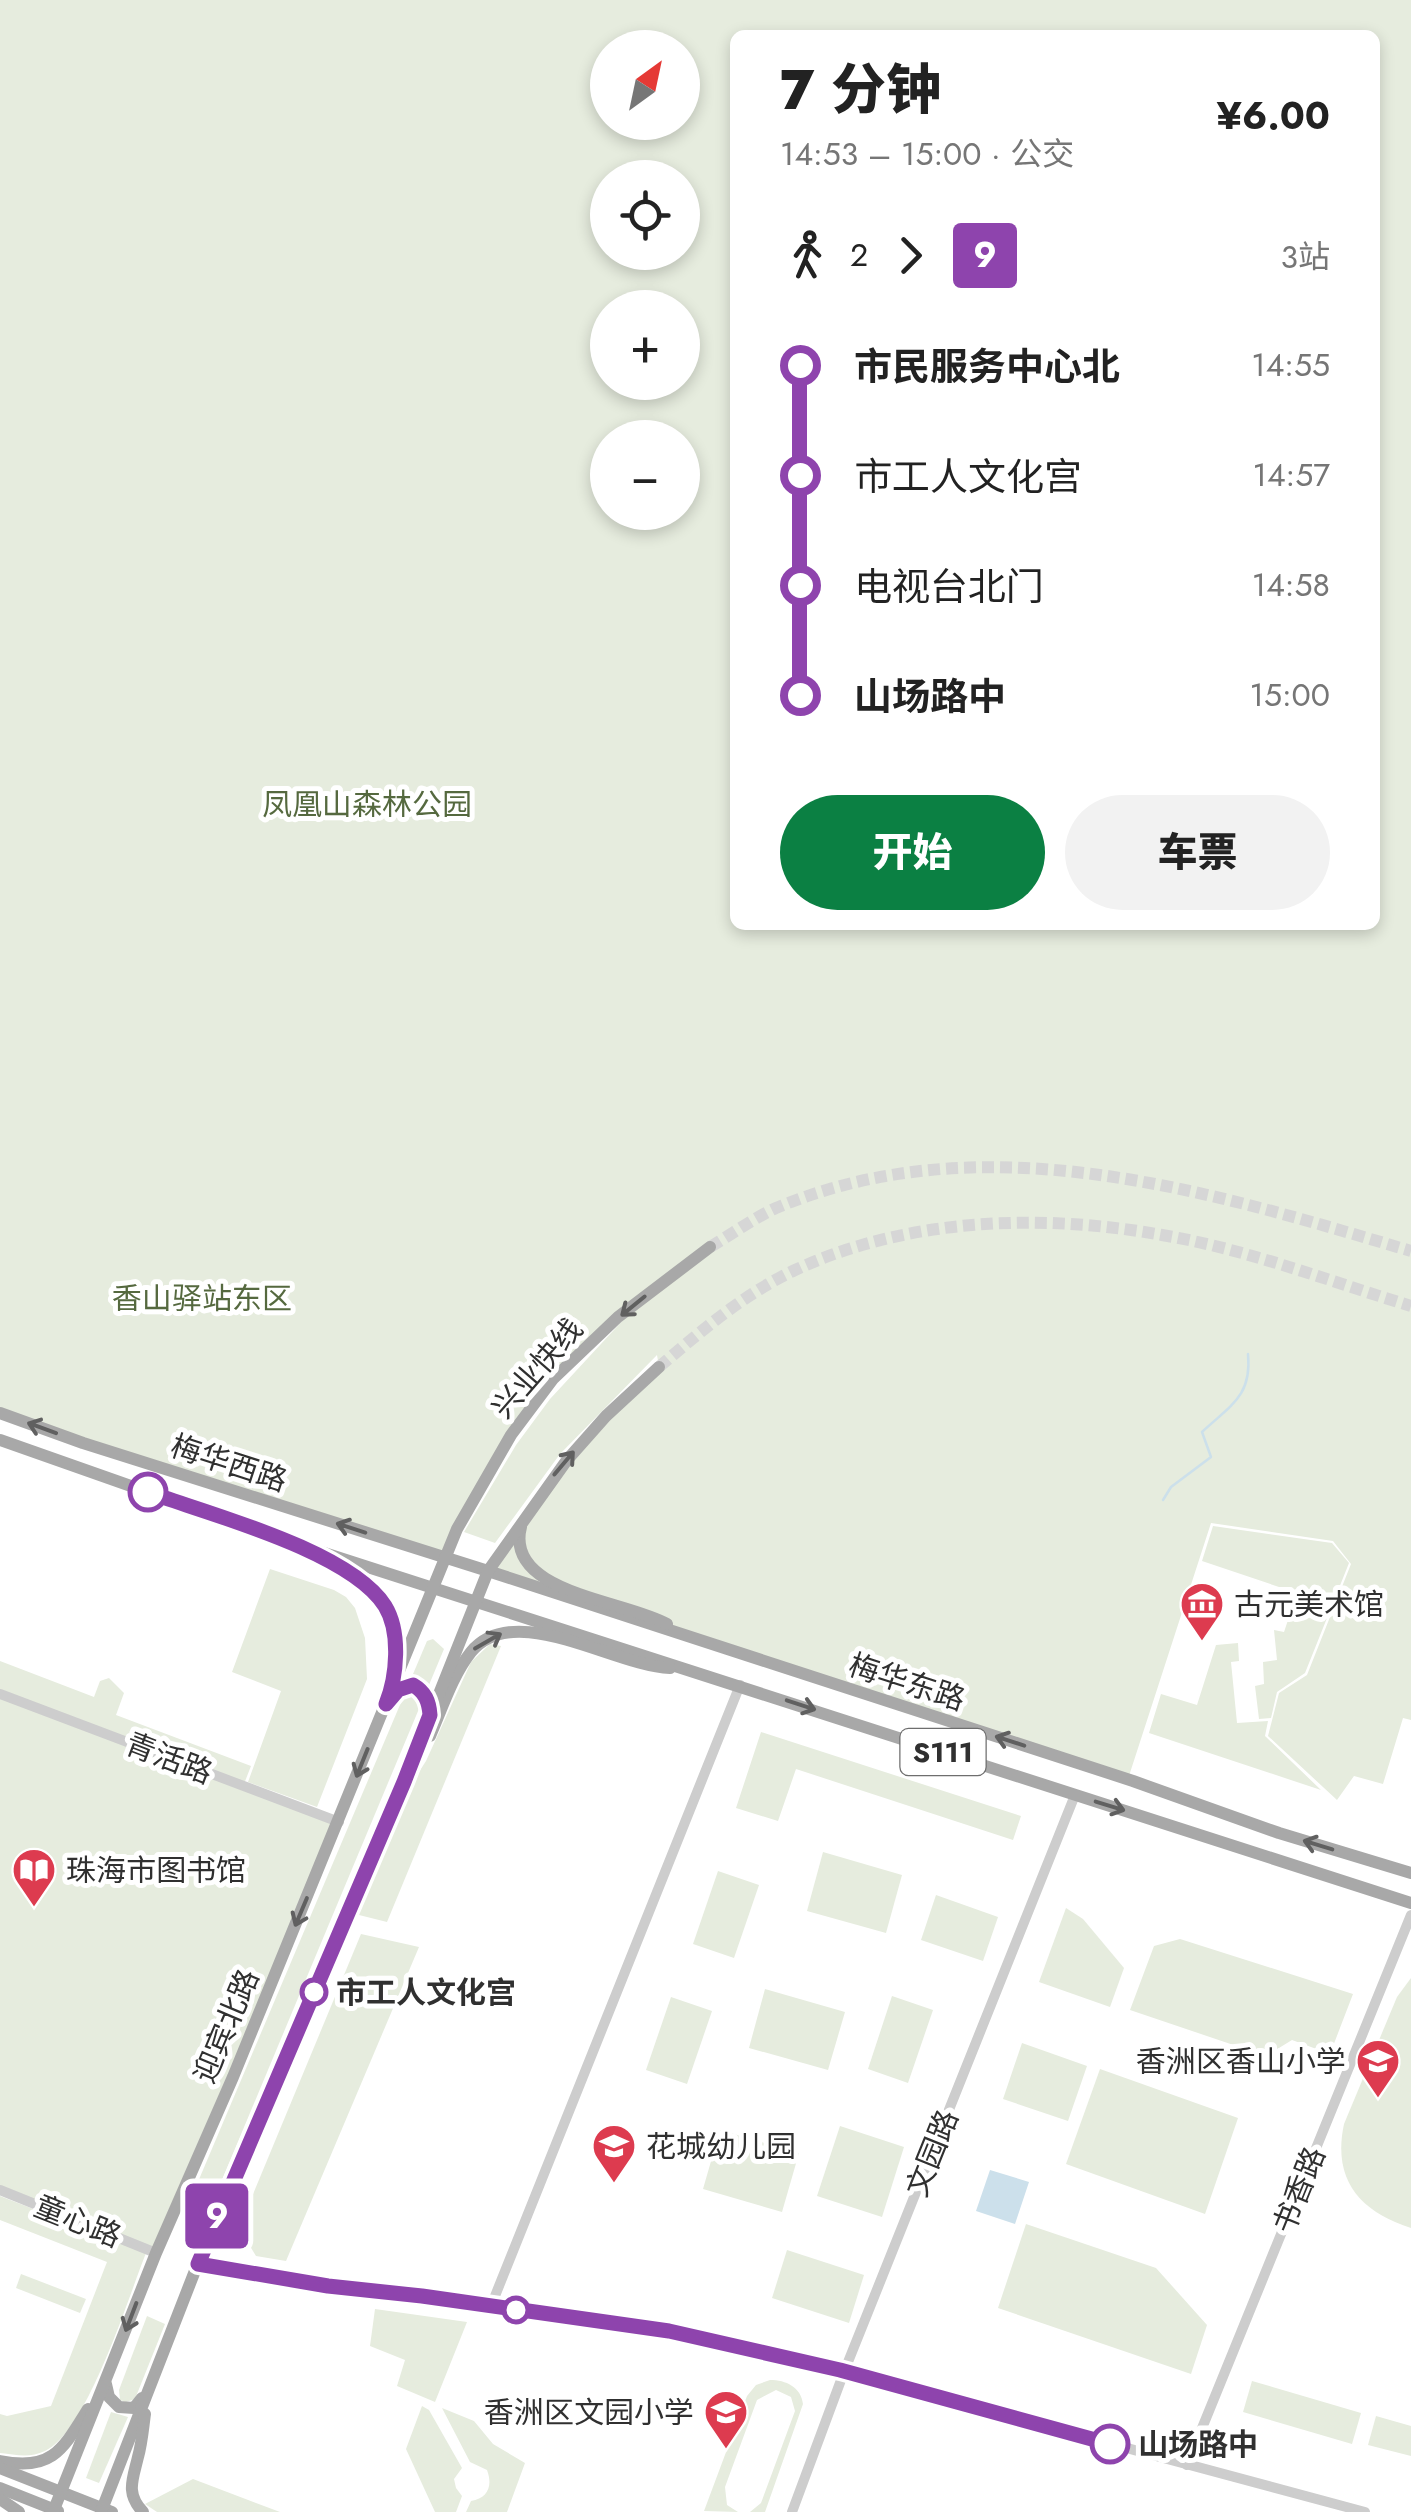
<!DOCTYPE html>
<html lang="zh">
<meta charset="utf-8">
<style>
body{margin:0;font-family:Jost,"Noto Sans SC",sans-serif;background:#f2f2f2;color:#222;height:100vh;display:flex;flex-direction:column;font-size:38px;white-space:nowrap}
*{box-sizing:border-box;margin:0}
p{font-size:32px;color:#767676}
.icon{flex:none;width:55px;height:55px;fill:none;stroke:currentColor;stroke-width:2;stroke-linecap:round;stroke-linejoin:round}
.map{position:relative;flex:1;overflow:hidden}
.side{position:absolute;left:730px;top:30px;width:650px;height:900px;display:flex;flex-direction:column;background:#fff;border-radius:15px;box-shadow:0 5px 15px #0003}
.side>*{flex:none}
.badge{padding:0 20px;border-radius:8px;font-size:35px;line-height:65px}
.needle{width:65px;rotate:33deg}
.buttons{position:absolute;left:590px;top:30px;display:grid;gap:20px}
.buttons a{display:grid;place-items:center;width:110px;height:110px;border-radius:50%;background:#fff;box-shadow:0 5px 15px #0003;font-size:50px}
.map>.badge{position:absolute;translate:-50% -50%;box-shadow:0 0 0 5px #fff}
.legs{display:flex;align-items:center;gap:15px;height:110px;padding:0 50px;font-size:32px}
.legs p{margin-inline-start:auto}
.headline{display:flex;align-items:center;justify-content:space-between;height:170px;padding:0 50px}
h1{font-size:55px;font-weight:800;line-height:75px}
.cta{display:flex;gap:20px;margin-top:auto;padding:20px 50px}
.cta a{flex:1;height:115px;border-radius:60px;background:#0b8043;color:#fff;font-size:40px;font-weight:800;line-height:115px;text-align:center}
.cta a+a{background:#f2f2f2;color:#222}
ul{padding:0 50px;list-style:none}
li{display:flex;align-items:center;gap:35px;height:110px;font-size:38px}
li i{display:grid;place-items:center;width:15px;height:100%;margin:0 12px;background:currentColor}
li i::after{content:'';width:25px;height:25px;margin:-12px;border:8px solid;border-radius:50%;background:#fff}
li p{margin-inline-start:auto}
li:first-child i{background:linear-gradient(#0000 50%,currentColor 0)}
li:last-child i{background:linear-gradient(currentColor 50%,#0000 0)}
.map>svg:first-child{display:block}
.green{fill:#e6ecde;fill-rule:evenodd}
.water{fill:#cce0eb}
.lines{fill:none;stroke-linecap:round;stroke-linejoin:round}
.stream{stroke:#cce0eb;stroke-width:2.5}
.major-tunnel{stroke:#d6d6d6;stroke-width:12;stroke-dasharray:12 6;stroke-linecap:butt}
.minor{stroke:#cdcdcd;stroke-width:10}
.major{stroke:#a8a8a8;stroke-width:12}
.oneway{stroke:#606060}
.line-1-casing{stroke:#fff;stroke-width:22}
.line-1{stroke:#8e44ad;stroke-width:15}
.stop-1-dot{fill:#fff;stroke:#8e44ad;stroke-width:5}
.labels{text-anchor:middle;dominant-baseline:central;stroke-width:10;stroke-linejoin:round;paint-order:stroke}
.shield{fill:#fff;stroke:#6e6e6e;stroke-width:2.5}
.shield-label{font-size:28px;font-weight:bold;fill:#303030}
.park-label{font-size:30px;fill:#55693f;stroke:#fff}
.street-label{font-size:30px;fill:#303030;stroke:#fff}
.poi-label{font-size:30px;fill:#303030;stroke:#fff;text-anchor:start}
.stop-label{font-size:30px;font-weight:bold;fill:#303030;stroke:#fff;text-anchor:start}
</style>
<div class="map">
<svg width="1411" height="2512" viewBox="0 0 1411 2512">
<rect width="100%" height="100%" fill="#fff"/>
<g class="green">
<path d="M0,0H1411V1720L1403,1718L1383,1784L1354,1776L1337,1800L1268,1736L1279,1693L1307,1675L1351,1564L1333,1541L1211,1523L1128,1779L488,1571L549,1482L659,1367L657,1355L560,1454L495,1543L464,1532L516,1445L550,1399L625,1318L537,1398L444,1558L0,1413ZM735,35H1375V925H735ZM608,48H682V122H608ZM608,178H682V252H608ZM608,308H682V382H608ZM608,438H682V512H608Z"/>
<polygon points="1213,1526 1332,1543 1349,1563 1305,1673 1277,1692 1271,1718 1259,1719 1255,1686 1264,1684 1263,1662 1277,1660 1274,1630 1284,1632 1297,1593 1202,1561"/>
<polygon points="270,1569 334,1590 346,1597 355,1608 365,1638 367,1679 317,1807 248,1782 281,1691 232,1672"/>
<polygon points="433,1639 444,1649 209,2211 189,2203 427,1641"/>
<polygon points="1238,1643 1239,1661 1231,1662 1237,1723 1268,1721 1265,1736 1321,1790 1149,1733 1161,1694 1197,1705 1216,1645"/>
<polygon points="490,1644 501,1646 387,1922 355,1914 410,1786 426,1761 471,1662"/>
<polygon points="0,1661 94,1697 100,1681 109,1678 124,1693 116,1715 251,1766 244,1784 0,1691"/>
<polygon points="0,1694 339,1822 156,2252 0,2190"/>
<polygon points="761,1732 1021,1816 1013,1840 796,1769 778,1821 736,1808"/>
<polygon points="823,1852 902,1875 886,1933 807,1911"/>
<polygon points="718,1871 759,1885 734,1958 693,1944"/>
<polygon points="936,1895 998,1917 983,1961 921,1940"/>
<polygon points="1066,1908 1083,1919 1124,1968 1110,2007 1039,1982"/>
<polygon points="361,1934 419,1947 286,2261 256,2256 239,2228"/>
<polygon points="1180,1939 1353,1994 1330,2054 1292,2040 1266,2056 1130,2010 1154,1946"/>
<path d="M1411,1978V2228C1360,2212 1332,2180 1344,2124L1397,1997Z"/>
<polygon points="765,1989 845,2012 828,2070 749,2048"/>
<polygon points="892,1996 933,2010 908,2083 868,2069"/>
<polygon points="671,1997 712,2011 687,2084 646,2070"/>
<polygon points="1022,2043 1087,2066 1068,2121 1003,2099"/>
<polygon points="1100,2069 1238,2118 1205,2214 1066,2164"/>
<polygon points="840,2126 904,2147 882,2217 817,2196"/>
<polygon points="720,2130 799,2153 782,2212 703,2189"/>
<path d="M0,2196L146,2253C128,2298 87,2432 45,2451C30,2458 17,2455 0,2453V2414L7,2416L51,2406L107,2262L0,2220Z"/>
<polygon points="1026,2224 1156,2268 1207,2325 1191,2374 998,2308"/>
<polygon points="787,2250 864,2275 849,2323 772,2298"/>
<polygon points="21,2274 86,2299 80,2313 16,2288"/>
<polygon points="375,2309 467,2322 435,2402 397,2386 405,2360 370,2346"/>
<polygon points="147,2316 165,2324 135,2399 126,2402 120,2400 119,2390"/>
<path d="M770,2380C786,2380 801,2387 803,2404L765,2512H750L761,2503L795,2411L791,2397L776,2390L757,2400L725,2487L727,2505L738,2512L704,2511L747,2396L756,2385Z"/>
<polygon points="1252,2381 1361,2413 1352,2444 1243,2412"/>
<polygon points="422,2406 429,2410 462,2468 454,2479 456,2488 462,2496 456,2512 435,2512 406,2449"/>
<path d="M442,2408L474,2421L493,2444L525,2463L507,2512H466L471,2501C488,2498 493,2486 487,2470L470,2462Z"/>
<polygon points="111,2412 128,2417 99,2483 86,2478"/>
<polygon points="1376,2416 1411,2426 1411,2456 1368,2445"/>
<polygon points="193,2479 280,2512 157,2512 145,2504"/>
</g>
<polygon class="water" points="990,2170 1029,2182 1015,2224 976,2211"/>
<g class="lines">
<path class="stream" d="M1163,1500L1171,1487L1211,1457L1202,1432C1231,1405 1252,1396 1248,1354"/>
<g class="major-tunnel">
<path d="M710,1247C732,1234 754,1218 776,1208C984,1121 1208,1191 1411,1251"/>
<path d="M659,1367C701,1331 744,1294 795,1270C907,1218 1041,1213 1162,1235C1246,1249 1329,1281 1411,1306"/>
</g>
<g class="minor">
<polyline points="0,1694 339,1822"/>
<polyline points="0,2190 156,2253"/>
<polyline points="198,2264 328,2286 669,2331 840,2371 1365,2512"/>
<polyline points="491,2306 740,1685"/>
<polyline points="1187,2465 1411,1915"/>
<polyline points="792,2512 844,2372 1075,1795"/>
</g>
<g class="major">
<polyline points="0,1413 83,1443 488,1571 1133,1781 1279,1833 1411,1873"/>
<polyline points="0,1440 287,1541 1411,1903"/>
<path d="M521,1527C504,1593 625,1600 667,1624"/>
<path d="M329,1562C386,1592 397,1615 392,1677"/>
<polyline points="391,1697 403,1686 413,1685 427,1699 429,1713"/>
<path d="M430,1736C442,1709 452,1676 471,1652C514,1599 614,1666 670,1668"/>
<polyline points="106,2384 109,2397 119,2407 134,2408 142,2398"/>
<path d="M0,2461C52,2472 63,2449 88,2409"/>
<polyline points="0,2468 112,2512"/>
<polyline points="0,2488 58,2511"/>
<polyline points="0,2499 19,2512"/>
<polyline points="53,2512 156,2253 233,2077 457,1529 511,1435 553,1379 618,1317 710,1247"/>
<polyline points="101,2512 214,2222 404,1782 488,1571 567,1460 606,1416 659,1367"/>
<path d="M143,2512C125,2493 133,2479 138,2457C142,2443 143,2428 145,2414"/>
</g>
</g>
<defs><path id="oneway-shaft" d="M-6 0H5M1.5-3L5.5 0L1.5 3" fill="none" stroke-width="1.6" stroke-linecap="round" stroke-linejoin="round" transform="scale(2.5)"/></defs>
<g class="oneway">
<use href="#oneway-shaft" transform="translate(633 1306) rotate(141)"/>
<use href="#oneway-shaft" transform="translate(42 1428) rotate(-160)"/>
<use href="#oneway-shaft" transform="translate(564 1463) rotate(-50)"/>
<use href="#oneway-shaft" transform="translate(351 1528) rotate(-162)"/>
<use href="#oneway-shaft" transform="translate(488 1641) rotate(-30)"/>
<use href="#oneway-shaft" transform="translate(801 1705) rotate(18)"/>
<use href="#oneway-shaft" transform="translate(1010 1741) rotate(-162)"/>
<use href="#oneway-shaft" transform="translate(362 1763) rotate(112)"/>
<use href="#oneway-shaft" transform="translate(1110 1806) rotate(17)"/>
<use href="#oneway-shaft" transform="translate(1318 1845) rotate(-163)"/>
<use href="#oneway-shaft" transform="translate(301 1912) rotate(113)"/>
<use href="#oneway-shaft" transform="translate(131 2317) rotate(111)"/>
</g>
<g class="lines">
<defs>
<path id="line-1" d="M148,1492C209,1514 350,1551 385,1606C401,1632 397,1677 386,1704L398,1690L413,1685C425,1692 429,1701 430,1715L404,1782L198,2264L328,2286L422,2296L669,2331L840,2370L1110,2444"/>
</defs>
<use href="#line-1" class="line-1-casing"/>
<use href="#line-1" class="line-1"/>
</g>
<defs>
<symbol id="museum-pin" viewBox="-11 -11 22 30"><path d="M0 17L-7.5 6A9.5 9.5 0 1 1 7.5 6Z" fill="#dd3b4f" stroke="#fff"/><path d="M0-6L6-3V-2H-6V-3ZM-5-1h2V3h-2ZM-1-1h2V3h-2ZM3-1h2V3H3ZM-6 4H6V6H-6Z" fill="#fff"/></symbol>
<symbol id="library-pin" viewBox="-11 -11 22 30"><path d="M0 17L-7.5 6A9.5 9.5 0 1 1 7.5 6Z" fill="#dd3b4f" stroke="#fff"/><path d="M-6-4Q-3-5.5-.7-3.5V5Q-3 3-6 4ZM6-4Q3-5.5 .7-3.5V5Q3 3 6 4Z" fill="#fff"/></symbol>
<symbol id="school-pin" viewBox="-11 -11 22 30"><path d="M0 17L-7.5 6A9.5 9.5 0 1 1 7.5 6Z" fill="#dd3b4f" stroke="#fff"/><path d="M0-5L7-2L0 1L-7-2ZM-4 1L0 2.5L4 1V4Q0 6-4 4Z" fill="#fff"/></symbol>
</defs>
<g fill-rule="evenodd">
<use href="#museum-pin" x="1177" y="1579" width="50" height="68"/>
<use href="#library-pin" x="9" y="1845" width="50" height="68"/>
<use href="#school-pin" x="1353" y="2036" width="50" height="68"/>
<use href="#school-pin" x="589" y="2121" width="50" height="68"/>
<use href="#school-pin" x="701" y="2387" width="50" height="68"/>
</g>
<g class="stop-1-dot">
<circle cx="148" cy="1492" r="18"/>
<circle cx="314" cy="1992" r="12"/>
<circle cx="516" cy="2310" r="12"/>
<circle cx="1110" cy="2444" r="18"/>
</g>
<g class="labels">
<rect class="shield" x="900.5" y="1729" width="85" height="46" rx="8"/>
<g class="shield-label">
<text x="943" y="1752">S111</text>
</g>
<g class="park-label">
<text x="367" y="804">凤凰山森林公园</text>
<text x="202" y="1298">香山驿站东区</text>
</g>
<g class="street-label">
<text transform="translate(537 1368) rotate(-49)">兴业快线</text>
<text transform="translate(229 1463) rotate(18)">梅华西路</text>
<text transform="translate(907 1682) rotate(18)">梅华东路</text>
<text transform="translate(169 1758) rotate(21)">青活路</text>
<text transform="translate(226 2026) rotate(-67)">迎宾北路</text>
<text transform="translate(932 2153) rotate(-68)">文园路</text>
<text transform="translate(1299 2190) rotate(-68)">书香路</text>
<text transform="translate(78 2221) rotate(22)">童心路</text>
</g>
<g class="poi-label">
<text x="1234" y="1604">古元美术馆</text>
<text x="66" y="1870">珠海市图书馆</text>
<text x="1346" y="2061" text-anchor="end">香洲区香山小学</text>
<text x="646" y="2146">花城幼儿园</text>
<text x="694" y="2412" text-anchor="end">香洲区文园小学</text>
</g>
<g class="stop-label">
<text x="336" y="1992">市工人文化宫</text>
<text x="1138" y="2444">山场路中</text>
</g>
</g>
</svg>
<div class="buttons">
<a><svg class="needle" viewBox="-14 -14 28 28"><path d="M0-13l5 13h-10z" fill="#e53935"/><path d="M0 13l5-13h-10z" fill="#767676"/></svg></a>
<a><svg class="icon" aria-label="locate" viewBox="0 0 24 24"><circle cx="12" cy="12" r="6"/><path d="M12 2v4M12 18v4M2 12h4M18 12h4"/></svg></a>
<a>+</a>
<a>−</a>
</div>
<b class="badge" style="left:217px;top:2216px;background:#8e44ad;color:#fff">9</b>
<section class="side">
<div class="headline"><div><h1>7 分钟</h1><p>14:53 – 15:00 · 公交</p></div><b>¥6.00</b></div>
<div class="legs"><svg class="icon" aria-label="walk" viewBox="0 0 24 24"><circle cx="13" cy="4" r="2"/><path d="M13 8l-2 6 4 7M11 14l-3 7M7 12l3-4h3l4 4"/></svg>2<svg class="icon" aria-label="forward" viewBox="0 0 24 24"><path d="M9 5l7 7-7 7"/></svg><b class="badge" style="background:#8e44ad;color:#fff">9</b><p>3站</p></div>
<ul>
<li><i style="color:#8e44ad"></i><b>市民服务中心北</b><p>14:55</p></li>
<li><i style="color:#8e44ad"></i><span>市工人文化宫</span><p>14:57</p></li>
<li><i style="color:#8e44ad"></i><span>电视台北门</span><p>14:58</p></li>
<li><i style="color:#8e44ad"></i><b>山场路中</b><p>15:00</p></li>
</ul>
<div class="cta"><a>开始</a><a>车票</a></div>
</section>
</div>
